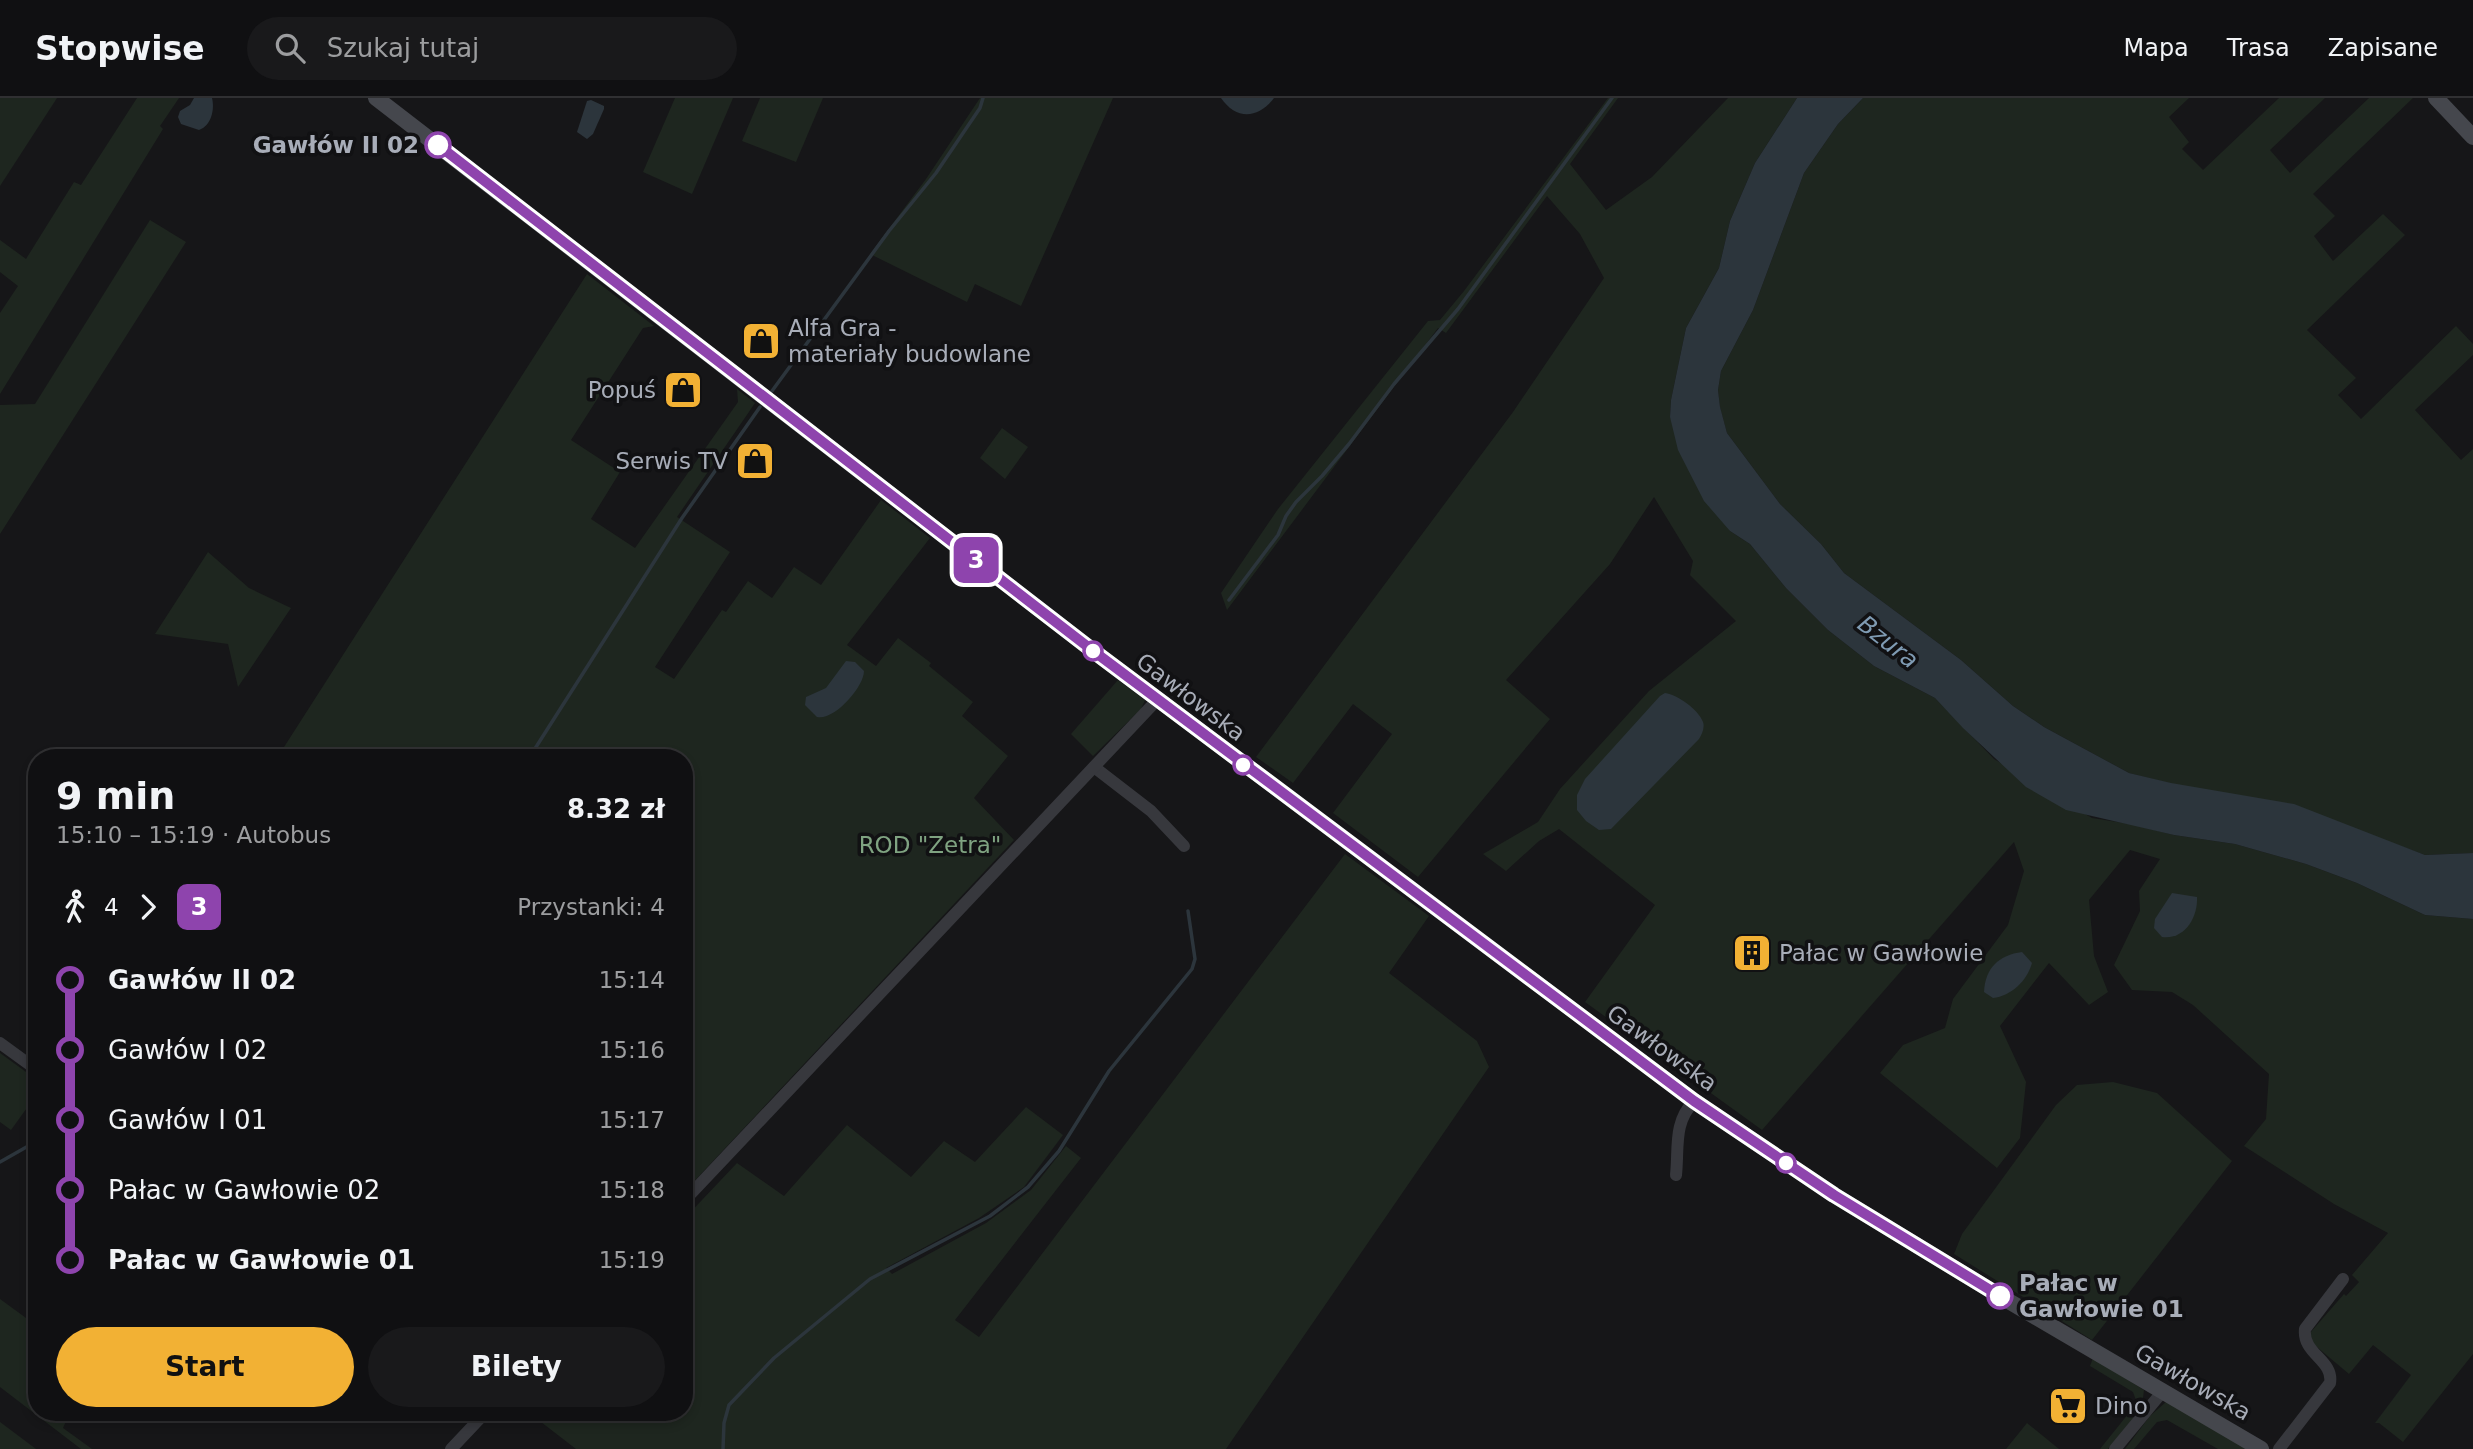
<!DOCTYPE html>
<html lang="pl">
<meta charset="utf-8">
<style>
body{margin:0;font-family:"DejaVu Sans",sans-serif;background:#19191b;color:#f1f3f6;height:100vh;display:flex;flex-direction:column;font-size:26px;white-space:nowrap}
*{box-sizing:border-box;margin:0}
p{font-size:23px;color:#9c9d9f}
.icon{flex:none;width:38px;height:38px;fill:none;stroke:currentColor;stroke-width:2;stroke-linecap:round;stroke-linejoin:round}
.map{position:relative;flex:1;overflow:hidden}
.details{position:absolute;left:28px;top:651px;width:665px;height:672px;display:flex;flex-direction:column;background:#101012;border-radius:28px;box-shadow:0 4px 10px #0003,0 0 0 2px #303032}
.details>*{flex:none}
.badge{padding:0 14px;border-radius:10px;font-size:24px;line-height:46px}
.map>.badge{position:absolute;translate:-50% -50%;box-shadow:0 0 0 4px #fff}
.legs{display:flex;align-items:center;gap:10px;height:77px;padding:0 28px;font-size:23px}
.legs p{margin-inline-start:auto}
.summary{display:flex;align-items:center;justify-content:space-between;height:119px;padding:0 28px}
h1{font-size:38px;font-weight:700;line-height:52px}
.button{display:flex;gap:14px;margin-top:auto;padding:14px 28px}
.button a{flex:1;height:80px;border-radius:42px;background:#f2b134;color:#111;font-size:28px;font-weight:700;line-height:80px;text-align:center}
.button a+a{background:#19191b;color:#f1f3f6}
ul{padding:0 28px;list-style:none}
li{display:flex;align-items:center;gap:24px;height:70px;font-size:26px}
li i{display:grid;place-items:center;width:10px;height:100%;margin:0 9px;background:currentColor}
li i::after{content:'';width:18px;height:18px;margin:-9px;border:5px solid;border-radius:50%;background:#101012}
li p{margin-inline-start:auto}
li:first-child i{background:linear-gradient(#0000 50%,currentColor 0)}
li:last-child i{background:linear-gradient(currentColor 50%,#0000 0)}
header{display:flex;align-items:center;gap:42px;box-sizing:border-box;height:98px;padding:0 35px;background:#101012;border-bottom:2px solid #303032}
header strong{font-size:33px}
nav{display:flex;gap:38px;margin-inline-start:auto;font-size:24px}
.search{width:490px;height:63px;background:#19191b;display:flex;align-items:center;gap:18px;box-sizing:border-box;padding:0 24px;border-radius:38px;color:#9c9d9f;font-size:26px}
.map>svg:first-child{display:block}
.green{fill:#1e261f}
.water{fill:#2c353c}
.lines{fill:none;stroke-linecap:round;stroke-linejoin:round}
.stream{stroke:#2c353c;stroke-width:3.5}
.street{stroke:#37383d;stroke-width:12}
.secondary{stroke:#45474d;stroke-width:16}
.line-1-casing{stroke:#fff;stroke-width:16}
.line-1{stroke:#8e44ad;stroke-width:10}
.stop-1-dot{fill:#fff;stroke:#8e44ad;stroke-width:3.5}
.labels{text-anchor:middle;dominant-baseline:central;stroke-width:7;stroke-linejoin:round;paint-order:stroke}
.stop-label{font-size:23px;font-weight:bold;fill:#a8adb8;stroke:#111113;text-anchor:end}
.poi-label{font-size:23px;fill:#a8adb8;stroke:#111113;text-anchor:start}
.street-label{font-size:23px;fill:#a8adb8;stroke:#111113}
.park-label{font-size:23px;fill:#7fa381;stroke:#111113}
.water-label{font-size:24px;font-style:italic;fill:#7f9bb3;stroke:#111113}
</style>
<header>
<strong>Stopwise</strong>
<div class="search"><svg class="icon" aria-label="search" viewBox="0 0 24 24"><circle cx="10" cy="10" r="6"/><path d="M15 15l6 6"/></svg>Szukaj tutaj</div>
<nav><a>Mapa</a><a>Trasa</a><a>Zapisane</a></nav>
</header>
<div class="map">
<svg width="2473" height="1351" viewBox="0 0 2473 1351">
<rect width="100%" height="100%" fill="#161618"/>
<g class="green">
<polygon points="0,0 57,0 0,88"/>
<polygon points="137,0 179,0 160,28 163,31 0,296 0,215 18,188 0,174 0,142 26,161 74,84 81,87"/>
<polygon points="675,0 733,0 692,96 643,74"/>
<polygon points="760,0 823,0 796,64 742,43"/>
<polygon points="980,0 1113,0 1021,208 975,186 967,204 870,156 926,81"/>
<polygon points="1608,0 1618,0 1570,66 1606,112 1652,79 1728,0 1797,0 1755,65 1730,123 1719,170 1686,230 1671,302 1670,319 1730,433 1750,446 1786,490 1828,532 1874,568 1935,600 1994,661 2092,720 2130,726 2174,737 2235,746 2306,766 2357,785 2425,817 2473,821 2473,1256 2403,1344 2379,1325 2375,1325 2411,1277 2373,1247 2349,1276 2311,1244 2310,1235 2344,1196 2346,1198 2359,1184 2352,1177 2388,1135 2334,1106 2244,1048 2266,1021 2269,976 2193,907 2172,894 2132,892 2114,867 2140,813 2139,793 2160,761 2130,752 2089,802 2094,858 2108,894 2089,907 2049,865 2000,928 2026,984 2020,1040 1997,1070 1880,975 1903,947 1945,930 1953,901 2008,827 2024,773 2014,744 1762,1032 1585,904 1655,807 1559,731 1539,743 1506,773 1483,756 1538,724 1560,691 1649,593 1736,523 1690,477 1693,463 1654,399 1610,466 1506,582 1550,621 1418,779 1333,715 1392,636 1353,606 1293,685 1256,659 1513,314 1604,180 1580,136 1547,98 1446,235 1438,230 1227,512 1221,495 1278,411 1428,223 1440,222 1464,193"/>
<polygon points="1863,0 2189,0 2169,19 2189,44 2182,51 2203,72 2279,0 2325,0 2270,52 2290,75 2369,0 2413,0 2313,96 2335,118 2314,138 2333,163 2383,116 2405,137 2307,232 2356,280 2338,297 2361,321 2456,228 2473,246 2473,257 2415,312 2461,362 2473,351 2473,755 2425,757 2362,734 2129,675 2044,629 2013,608 1961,562 1844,475 1821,446 1780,406 1727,335 1720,310 1718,292 1721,273 1753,212 1804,75 1838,26"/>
<polygon points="150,122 186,144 0,436 0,307 35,306"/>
<polygon points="587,176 654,228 643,230 571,342 620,374 591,421 635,450 738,304 737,291 755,305 677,419 730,454 655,569 674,581 722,512 726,514 748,483 772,500 794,469 821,487 881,402 930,440 847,547 876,568 898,540 931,565 929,568 973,604 962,618 1008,658 974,700 1014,742 684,1094 684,660 277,660"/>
<polygon points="1002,330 1028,349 1005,381 980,360"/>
<polygon points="208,454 249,490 291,510 238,589 228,546 155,536"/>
<polygon points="1118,582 1145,602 1141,611 1093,658 1071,636"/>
<polygon points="1345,756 1429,818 1389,875 1477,943 1489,969 1226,1351 576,1351 528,1314 684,1314 684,1121 737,1065 784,1098 847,1027 911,1079 944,1043 975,1064 1026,1009 1063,1037 1024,1089 979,1120 886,1170 892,1176 986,1125 1031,1092 1066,1048 1081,1060 955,1222 979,1239"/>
<polygon points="0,955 37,982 37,996 11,1032 0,1024"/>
<polygon points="2113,984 2157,995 2232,1063 2092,1242 1954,1156 1962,1136 2056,1007 2077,987"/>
<polygon points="0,1201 37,1228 37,1314 70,1314 63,1330 92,1351 81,1351 0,1289"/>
<polygon points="2093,1260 2144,1292 2142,1307 2139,1313 2108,1351 2100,1351 2137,1305 2133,1294 2090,1268"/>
<polygon points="2166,1304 2170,1305 2249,1351 2218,1351 2167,1322 2157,1324 2134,1351 2125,1351 2150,1318"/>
<polygon points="0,1324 36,1351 0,1351"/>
<polygon points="2027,1325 2059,1351 2006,1351"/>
</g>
<g class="water">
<path d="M194,0H212C215,12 211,28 199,32L181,26L178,19L180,13L190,7Z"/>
<path d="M1221,0H1274C1258,21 1236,22 1221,0Z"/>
<polygon points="1797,0 1863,0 1838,26 1804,75 1753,212 1721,273 1718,292 1720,309 1727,335 1780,406 1821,446 1844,475 1961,562 2013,608 2044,629 2129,675 2171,685 2294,706 2425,757 2473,755 2473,821 2425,817 2357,785 2306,766 2235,746 2174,737 2066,712 2026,689 1963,630 1935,600 1874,568 1828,532 1786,490 1750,446 1730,433 1704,403 1678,352 1670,319 1671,302 1686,230 1719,170 1730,123 1755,65"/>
<polygon points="591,2 604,8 604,11 593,36 587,41 577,34 587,3"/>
<path d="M846,563L855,564L864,573C864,589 834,623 817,619L805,607L806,599L826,590Z"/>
<path d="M1665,595C1678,597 1698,611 1703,624C1705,629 1702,636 1699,641L1611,731L1599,732L1586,723L1577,712V697L1585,681L1660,598Z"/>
<path d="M2172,795L2197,799C2198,819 2185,842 2162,839L2154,830L2155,821Z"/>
<path d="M2022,854L2032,865C2027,883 2011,898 1993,900L1984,894C1985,870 1999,857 2022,854Z"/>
</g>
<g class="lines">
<g class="stream">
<polyline points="772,293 889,133 936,75 980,10 983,0"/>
<polyline points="1229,502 1278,437 1286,418 1296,404 1322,378 1349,346 1394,286 1458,211 1612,0"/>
<polyline points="529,660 682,420 760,309"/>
<polyline points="0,1064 30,1047"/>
<polyline points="723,1351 724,1325 729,1307 774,1260 870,1181 990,1118 1028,1089 1059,1053 1109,973 1192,871 1195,861 1188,813"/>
</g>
<g class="street">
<polyline points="1094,669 1151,713 1184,748"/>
<polyline points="0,945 37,972"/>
<path d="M1676,1077C1679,1049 1673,1025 1694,1003"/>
<polyline points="684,1103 1158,601"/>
<polyline points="451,1351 486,1314"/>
<polyline points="2115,1351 2163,1293"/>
<path d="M2279,1351L2330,1285C2334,1262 2302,1256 2305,1231L2343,1181"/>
</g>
<g class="secondary">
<polyline points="376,0 1092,552 1694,1003 1834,1097 2000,1198 2261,1351"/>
<polyline points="2436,0 2473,39"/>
</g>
</g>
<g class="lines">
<defs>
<polyline id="line-1" points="438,47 1092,552 1694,1003 1834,1097 2000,1198"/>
</defs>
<use href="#line-1" class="line-1-casing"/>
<use href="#line-1" class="line-1"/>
</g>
<defs>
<symbol id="shop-square" viewBox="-11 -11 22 22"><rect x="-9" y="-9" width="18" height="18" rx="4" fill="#f2b134" stroke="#111113"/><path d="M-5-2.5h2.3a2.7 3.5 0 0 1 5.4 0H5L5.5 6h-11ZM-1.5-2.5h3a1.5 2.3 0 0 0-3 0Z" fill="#111"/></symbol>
<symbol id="building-square" viewBox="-11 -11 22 22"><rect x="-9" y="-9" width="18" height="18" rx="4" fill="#f2b134" stroke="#111113"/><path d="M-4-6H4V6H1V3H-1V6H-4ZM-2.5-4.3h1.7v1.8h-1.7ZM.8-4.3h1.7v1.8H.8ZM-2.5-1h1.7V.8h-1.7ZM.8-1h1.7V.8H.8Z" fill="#111"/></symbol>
<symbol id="supermarket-square" viewBox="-11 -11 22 22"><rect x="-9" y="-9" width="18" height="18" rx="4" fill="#f2b134" stroke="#111113"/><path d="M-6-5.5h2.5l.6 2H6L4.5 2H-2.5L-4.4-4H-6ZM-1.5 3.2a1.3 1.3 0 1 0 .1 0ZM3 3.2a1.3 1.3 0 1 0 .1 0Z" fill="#111"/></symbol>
</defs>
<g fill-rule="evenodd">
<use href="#shop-square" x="739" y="221" width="44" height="44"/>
<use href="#shop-square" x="661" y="270" width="44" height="44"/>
<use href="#shop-square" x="733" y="341" width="44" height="44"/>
<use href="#building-square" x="1730" y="833" width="44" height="44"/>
<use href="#supermarket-square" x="2046" y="1286" width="44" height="44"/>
</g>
<g class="stop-1-dot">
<circle cx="438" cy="47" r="12"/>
<circle cx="1093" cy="553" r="9"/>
<circle cx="1243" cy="667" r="9"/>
<circle cx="1786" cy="1065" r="9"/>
<circle cx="2000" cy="1198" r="12"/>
</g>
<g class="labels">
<g class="stop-label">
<text x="419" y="47">Gawłów II 02</text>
<text x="2019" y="1185" text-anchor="start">Pałac w<tspan x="2019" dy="26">Gawłowie 01</tspan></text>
</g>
<g class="poi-label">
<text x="788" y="230">Alfa Gra -<tspan x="788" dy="26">materiały budowlane</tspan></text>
<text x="656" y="292" text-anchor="end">Popuś</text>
<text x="728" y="363" text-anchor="end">Serwis TV</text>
<text x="1779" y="855">Pałac w Gawłowie</text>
<text x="2095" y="1308">Dino</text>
</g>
<g class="street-label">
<text transform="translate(1191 599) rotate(37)">Gawłowska</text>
<text transform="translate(1662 950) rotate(36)">Gawłowska</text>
<text transform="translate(2193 1284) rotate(30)">Gawłowska</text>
</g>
<g class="park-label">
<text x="930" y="747">ROD "Zetra"</text>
</g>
<g class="water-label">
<text transform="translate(1888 544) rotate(38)">Bzura</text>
</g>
</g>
</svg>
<b class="badge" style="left:976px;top:462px;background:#8e44ad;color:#fff">3</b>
<section class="details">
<div class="summary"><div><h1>9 min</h1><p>15:10 – 15:19 · Autobus</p></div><b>8.32 zł</b></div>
<div class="legs"><svg class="icon" aria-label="walk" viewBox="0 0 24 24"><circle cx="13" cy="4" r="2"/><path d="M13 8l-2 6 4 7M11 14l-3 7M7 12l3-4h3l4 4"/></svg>4<svg class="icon" aria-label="forward" viewBox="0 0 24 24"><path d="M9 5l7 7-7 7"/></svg><b class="badge" style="background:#8e44ad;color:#fff">3</b><p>Przystanki: 4</p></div>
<ul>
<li><i style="color:#8e44ad"></i><b>Gawłów II 02</b><p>15:14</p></li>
<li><i style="color:#8e44ad"></i><span>Gawłów I 02</span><p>15:16</p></li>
<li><i style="color:#8e44ad"></i><span>Gawłów I 01</span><p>15:17</p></li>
<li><i style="color:#8e44ad"></i><span>Pałac w Gawłowie 02</span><p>15:18</p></li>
<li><i style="color:#8e44ad"></i><b>Pałac w Gawłowie 01</b><p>15:19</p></li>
</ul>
<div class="button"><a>Start</a><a>Bilety</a></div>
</section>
</div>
